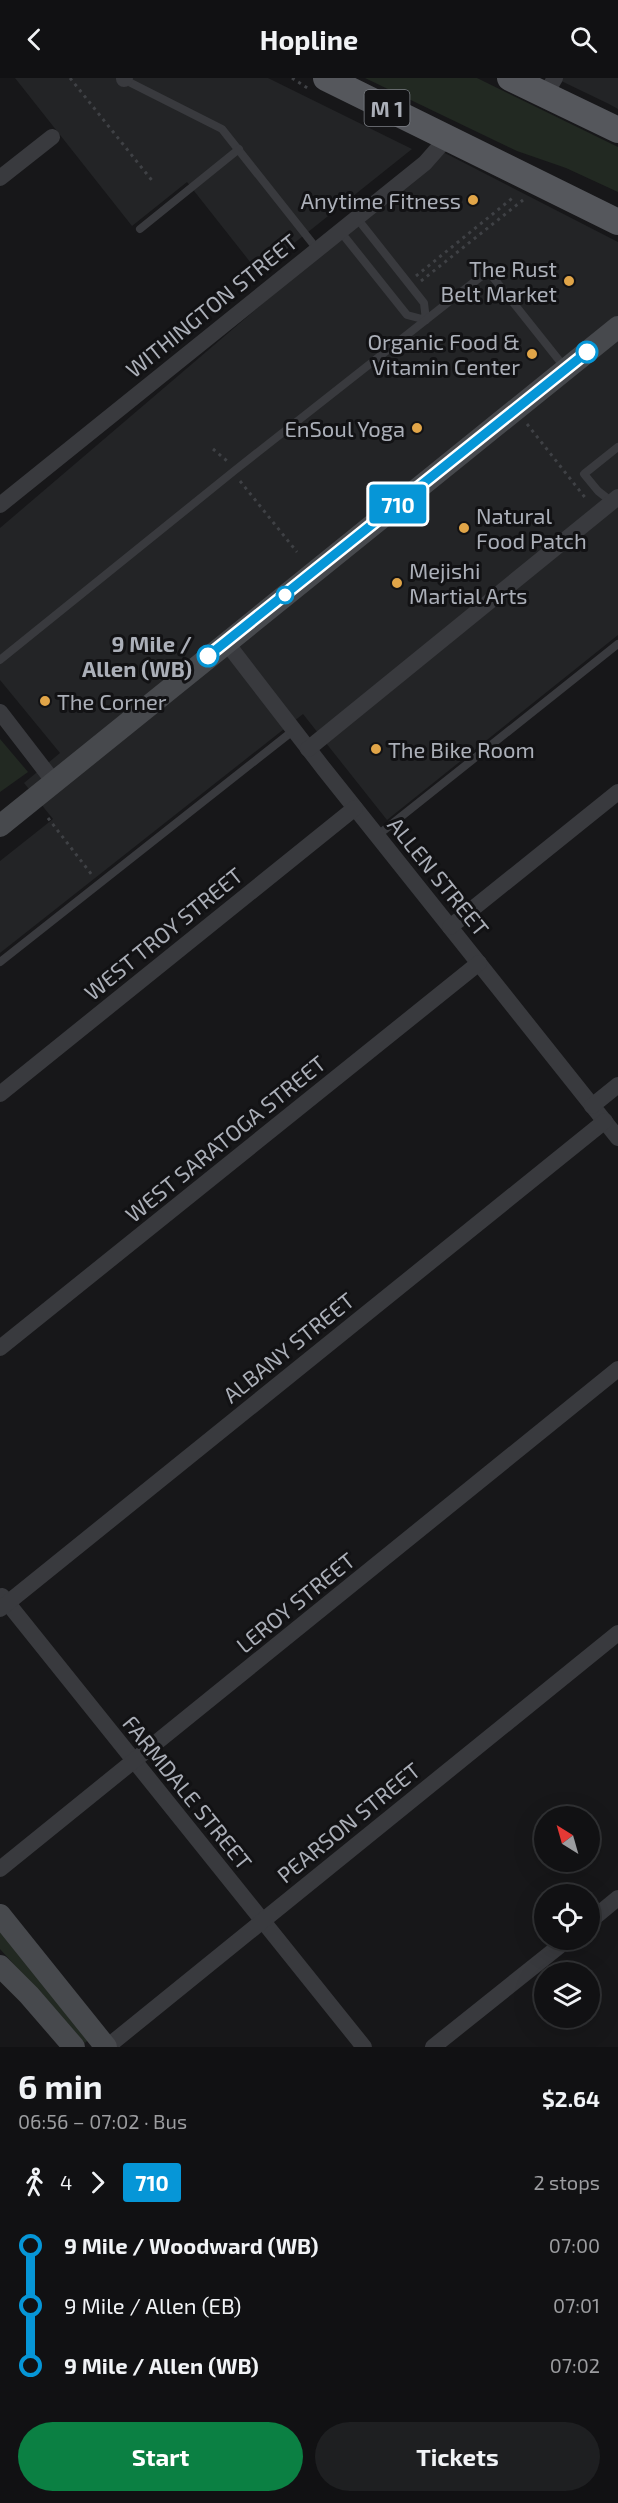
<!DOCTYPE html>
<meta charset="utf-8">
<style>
body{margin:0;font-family:"Exo 2",sans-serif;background:#1e1f21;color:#f1f3f6;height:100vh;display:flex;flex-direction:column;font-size:22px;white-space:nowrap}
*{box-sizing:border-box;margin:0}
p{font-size:20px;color:#9c9da0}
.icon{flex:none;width:33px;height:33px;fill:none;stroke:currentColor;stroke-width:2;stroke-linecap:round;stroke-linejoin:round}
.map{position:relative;height:1969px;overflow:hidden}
.sheet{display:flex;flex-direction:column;background:#111113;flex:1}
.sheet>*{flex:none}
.badge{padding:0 12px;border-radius:4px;font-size:21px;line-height:39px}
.needle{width:39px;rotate:323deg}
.buttons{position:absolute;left:534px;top:1728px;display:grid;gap:12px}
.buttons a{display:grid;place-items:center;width:66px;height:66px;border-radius:50%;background:#111113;box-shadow:0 6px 24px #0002,0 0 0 2px #303133;font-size:30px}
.map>.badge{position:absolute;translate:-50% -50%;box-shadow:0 0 0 3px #fff}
.legs{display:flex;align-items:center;gap:9px;height:66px;padding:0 18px;font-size:20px}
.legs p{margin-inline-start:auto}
.headline{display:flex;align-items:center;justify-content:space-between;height:102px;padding:0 18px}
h1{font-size:33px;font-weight:700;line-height:45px}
.cta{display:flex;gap:12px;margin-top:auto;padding:12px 18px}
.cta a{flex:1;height:69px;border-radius:36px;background:#0b8043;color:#fff;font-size:24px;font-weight:700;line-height:69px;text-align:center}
.cta a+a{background:#1e1f21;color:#f1f3f6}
ul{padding:0 18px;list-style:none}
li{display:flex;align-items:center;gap:21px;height:60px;font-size:22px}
li i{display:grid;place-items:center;width:9px;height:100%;margin:0 8px;background:currentColor}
li i::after{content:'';width:15px;height:15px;margin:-8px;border:4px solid;border-radius:50%;background:#111113}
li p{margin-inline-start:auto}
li:first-child i{background:linear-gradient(#0000 50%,currentColor 0)}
li:last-child i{background:linear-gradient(currentColor 50%,#0000 0)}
header{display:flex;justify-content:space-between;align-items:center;height:78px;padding:0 18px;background:#111113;font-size:27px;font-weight:700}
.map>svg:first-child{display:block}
.built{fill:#232426}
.green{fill:#222922}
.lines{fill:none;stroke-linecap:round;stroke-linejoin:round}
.path{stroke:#3f4145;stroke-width:3;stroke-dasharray:3 4.5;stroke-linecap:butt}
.lane{stroke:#393a3e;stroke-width:8}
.street{stroke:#393a3e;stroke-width:16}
.secondary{stroke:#47494d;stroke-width:22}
.primary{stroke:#55575c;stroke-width:26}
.line-1-casing{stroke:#fff;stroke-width:14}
.line-1{stroke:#0696d7;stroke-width:9}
.poi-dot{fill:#e1a548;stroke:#121214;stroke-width:2}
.stop-1-dot{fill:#fff;stroke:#0696d7;stroke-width:3}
.labels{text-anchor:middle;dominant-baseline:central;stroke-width:6;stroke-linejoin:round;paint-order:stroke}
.shield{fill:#121214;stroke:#7d8087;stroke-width:1.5}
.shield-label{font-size:21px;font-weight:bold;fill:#abafb8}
.poi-label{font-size:22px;fill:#abafb8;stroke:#121214;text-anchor:end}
.street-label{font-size:22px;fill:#abafb8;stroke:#121214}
.stop-label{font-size:22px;font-weight:bold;fill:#abafb8;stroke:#121214;text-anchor:end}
</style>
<header><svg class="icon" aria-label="back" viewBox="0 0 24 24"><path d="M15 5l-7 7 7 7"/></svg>Hopline<svg class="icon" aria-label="search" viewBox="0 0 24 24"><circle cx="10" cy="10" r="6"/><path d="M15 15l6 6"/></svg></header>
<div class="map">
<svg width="618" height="1969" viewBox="0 0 618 1969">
<rect width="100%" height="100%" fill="#171719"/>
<g class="built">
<polygon points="15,0 268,0 412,71 258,194 187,104 132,148"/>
<polygon points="555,0 618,0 618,31 609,26"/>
<polygon points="441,73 618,164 618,557 387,742 303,636 0,875 0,783 53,741 24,705 60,675 0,602 0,450"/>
</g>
<g class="green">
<polygon points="365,0 477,0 618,69 618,114 566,90 517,73"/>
<polygon points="0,661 28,694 0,714"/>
<polygon points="0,1850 89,1961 85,1965 0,1871"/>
</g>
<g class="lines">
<g class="path">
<polyline points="70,0 154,105"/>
<polyline points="292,0 309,11"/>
<polyline points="416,198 515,118"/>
<polyline points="421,203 523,122"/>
<polyline points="527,346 587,422"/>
<polyline points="213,371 227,383"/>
<polyline points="240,403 297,474"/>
<polyline points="48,740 92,797"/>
</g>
<g class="lane">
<polyline points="123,1 222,51 317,171"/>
<polyline points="140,151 239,71"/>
<polyline points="340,153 407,237 426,242 424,225 356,139"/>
<polyline points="612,424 598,413 584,396 618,369"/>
<polyline points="0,582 234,393 488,193 566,291"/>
<polyline points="378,757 618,566"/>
<polyline points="0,884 294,652"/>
</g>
<g class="street">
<polyline points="124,1 125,0"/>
<polyline points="545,17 555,0"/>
<polyline points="0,100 52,59"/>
<polyline points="0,427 425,85 447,60"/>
<polyline points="226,564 324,691 618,1060"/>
<polyline points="0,634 54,704"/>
<polyline points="308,671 618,419"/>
<polyline points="450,849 618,714"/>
<polyline points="0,1016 355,730"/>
<polyline points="592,1028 618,1007"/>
<polyline points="0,1270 479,885"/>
<polyline points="2,1518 364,1969"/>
<polyline points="0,1531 605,1043"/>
<polyline points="0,1791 618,1291"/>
<polyline points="590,1843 618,1820"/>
<polyline points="107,1969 618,1555"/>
<polyline points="433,1969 567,1862"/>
</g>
<g class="secondary">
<polyline points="0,748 618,249"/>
<polyline points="0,1837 106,1969"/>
<polyline points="0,1888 29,1917 74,1969"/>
</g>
<g class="primary">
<polyline points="326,0 618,144"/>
<polyline points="510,0 618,52"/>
</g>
</g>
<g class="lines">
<defs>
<polyline id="line-1" points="208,578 587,274"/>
</defs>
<use href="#line-1" class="line-1-casing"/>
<use href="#line-1" class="line-1"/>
</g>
<g class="poi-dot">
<circle cx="473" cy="122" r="6"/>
<circle cx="569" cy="203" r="6"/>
<circle cx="532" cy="276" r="6"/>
<circle cx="417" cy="350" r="6"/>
<circle cx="464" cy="450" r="6"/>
<circle cx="397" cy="505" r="6"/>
<circle cx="45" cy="623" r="6"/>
<circle cx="376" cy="671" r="6"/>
</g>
<g class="stop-1-dot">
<circle cx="587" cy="274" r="10"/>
<circle cx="285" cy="517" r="8"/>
<circle cx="208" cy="578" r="10"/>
</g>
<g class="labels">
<rect class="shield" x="364.5" y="12" width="45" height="36" rx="4.5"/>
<g class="shield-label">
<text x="387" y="30">M 1</text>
</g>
<g class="poi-label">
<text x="461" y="122">Anytime Fitness</text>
<text x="557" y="190">The Rust<tspan x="557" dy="25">Belt Market</tspan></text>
<text x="520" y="263">Organic Food &amp;<tspan x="520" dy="25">Vitamin Center</tspan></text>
<text x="405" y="350">EnSoul Yoga</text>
<text x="476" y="437" text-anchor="start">Natural<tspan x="476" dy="25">Food Patch</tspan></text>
<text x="409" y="492" text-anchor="start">Mejishi<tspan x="409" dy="25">Martial Arts</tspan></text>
<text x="57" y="623" text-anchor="start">The Corner</text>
<text x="388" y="671" text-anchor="start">The Bike Room</text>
</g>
<g class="street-label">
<text transform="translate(211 227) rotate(-39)">WITHINGTON STREET</text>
<text transform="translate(439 798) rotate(51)">ALLEN STREET</text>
<text transform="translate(163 855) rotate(-39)">WEST TROY STREET</text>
<text transform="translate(225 1060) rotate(-39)">WEST SARATOGA STREET</text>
<text transform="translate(288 1269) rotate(-39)">ALBANY STREET</text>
<text transform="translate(295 1524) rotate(-39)">LEROY STREET</text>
<text transform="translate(188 1714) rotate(51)">FARMDALE STREET</text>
<text transform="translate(348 1744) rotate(-39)">PEARSON STREET</text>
</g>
<g class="stop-label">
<text x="192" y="565">9 Mile /<tspan x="192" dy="25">Allen (WB)</tspan></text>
</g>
</g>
</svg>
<div class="buttons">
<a><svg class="needle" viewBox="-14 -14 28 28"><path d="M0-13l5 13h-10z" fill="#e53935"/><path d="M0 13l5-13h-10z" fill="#9c9da0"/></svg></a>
<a><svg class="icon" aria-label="locate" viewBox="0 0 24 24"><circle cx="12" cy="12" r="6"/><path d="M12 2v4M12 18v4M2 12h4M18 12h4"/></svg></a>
<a><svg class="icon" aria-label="layers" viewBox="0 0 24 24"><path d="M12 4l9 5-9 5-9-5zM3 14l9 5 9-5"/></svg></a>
</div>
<b class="badge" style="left:398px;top:426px;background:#0696d7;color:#fff">710</b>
</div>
<section class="sheet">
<div class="headline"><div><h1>6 min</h1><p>06:56 – 07:02 · Bus</p></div><b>$2.64</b></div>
<div class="legs"><svg class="icon" aria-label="walk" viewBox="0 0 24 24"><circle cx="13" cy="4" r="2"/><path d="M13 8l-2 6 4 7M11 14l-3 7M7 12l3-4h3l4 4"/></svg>4<svg class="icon" aria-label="forward" viewBox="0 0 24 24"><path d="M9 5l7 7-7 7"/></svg><b class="badge" style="background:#0696d7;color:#fff">710</b><p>2 stops</p></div>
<ul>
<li><i style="color:#0696d7"></i><b>9 Mile / Woodward (WB)</b><p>07:00</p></li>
<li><i style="color:#0696d7"></i><span>9 Mile / Allen (EB)</span><p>07:01</p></li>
<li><i style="color:#0696d7"></i><b>9 Mile / Allen (WB)</b><p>07:02</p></li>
</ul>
<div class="cta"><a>Start</a><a>Tickets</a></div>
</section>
